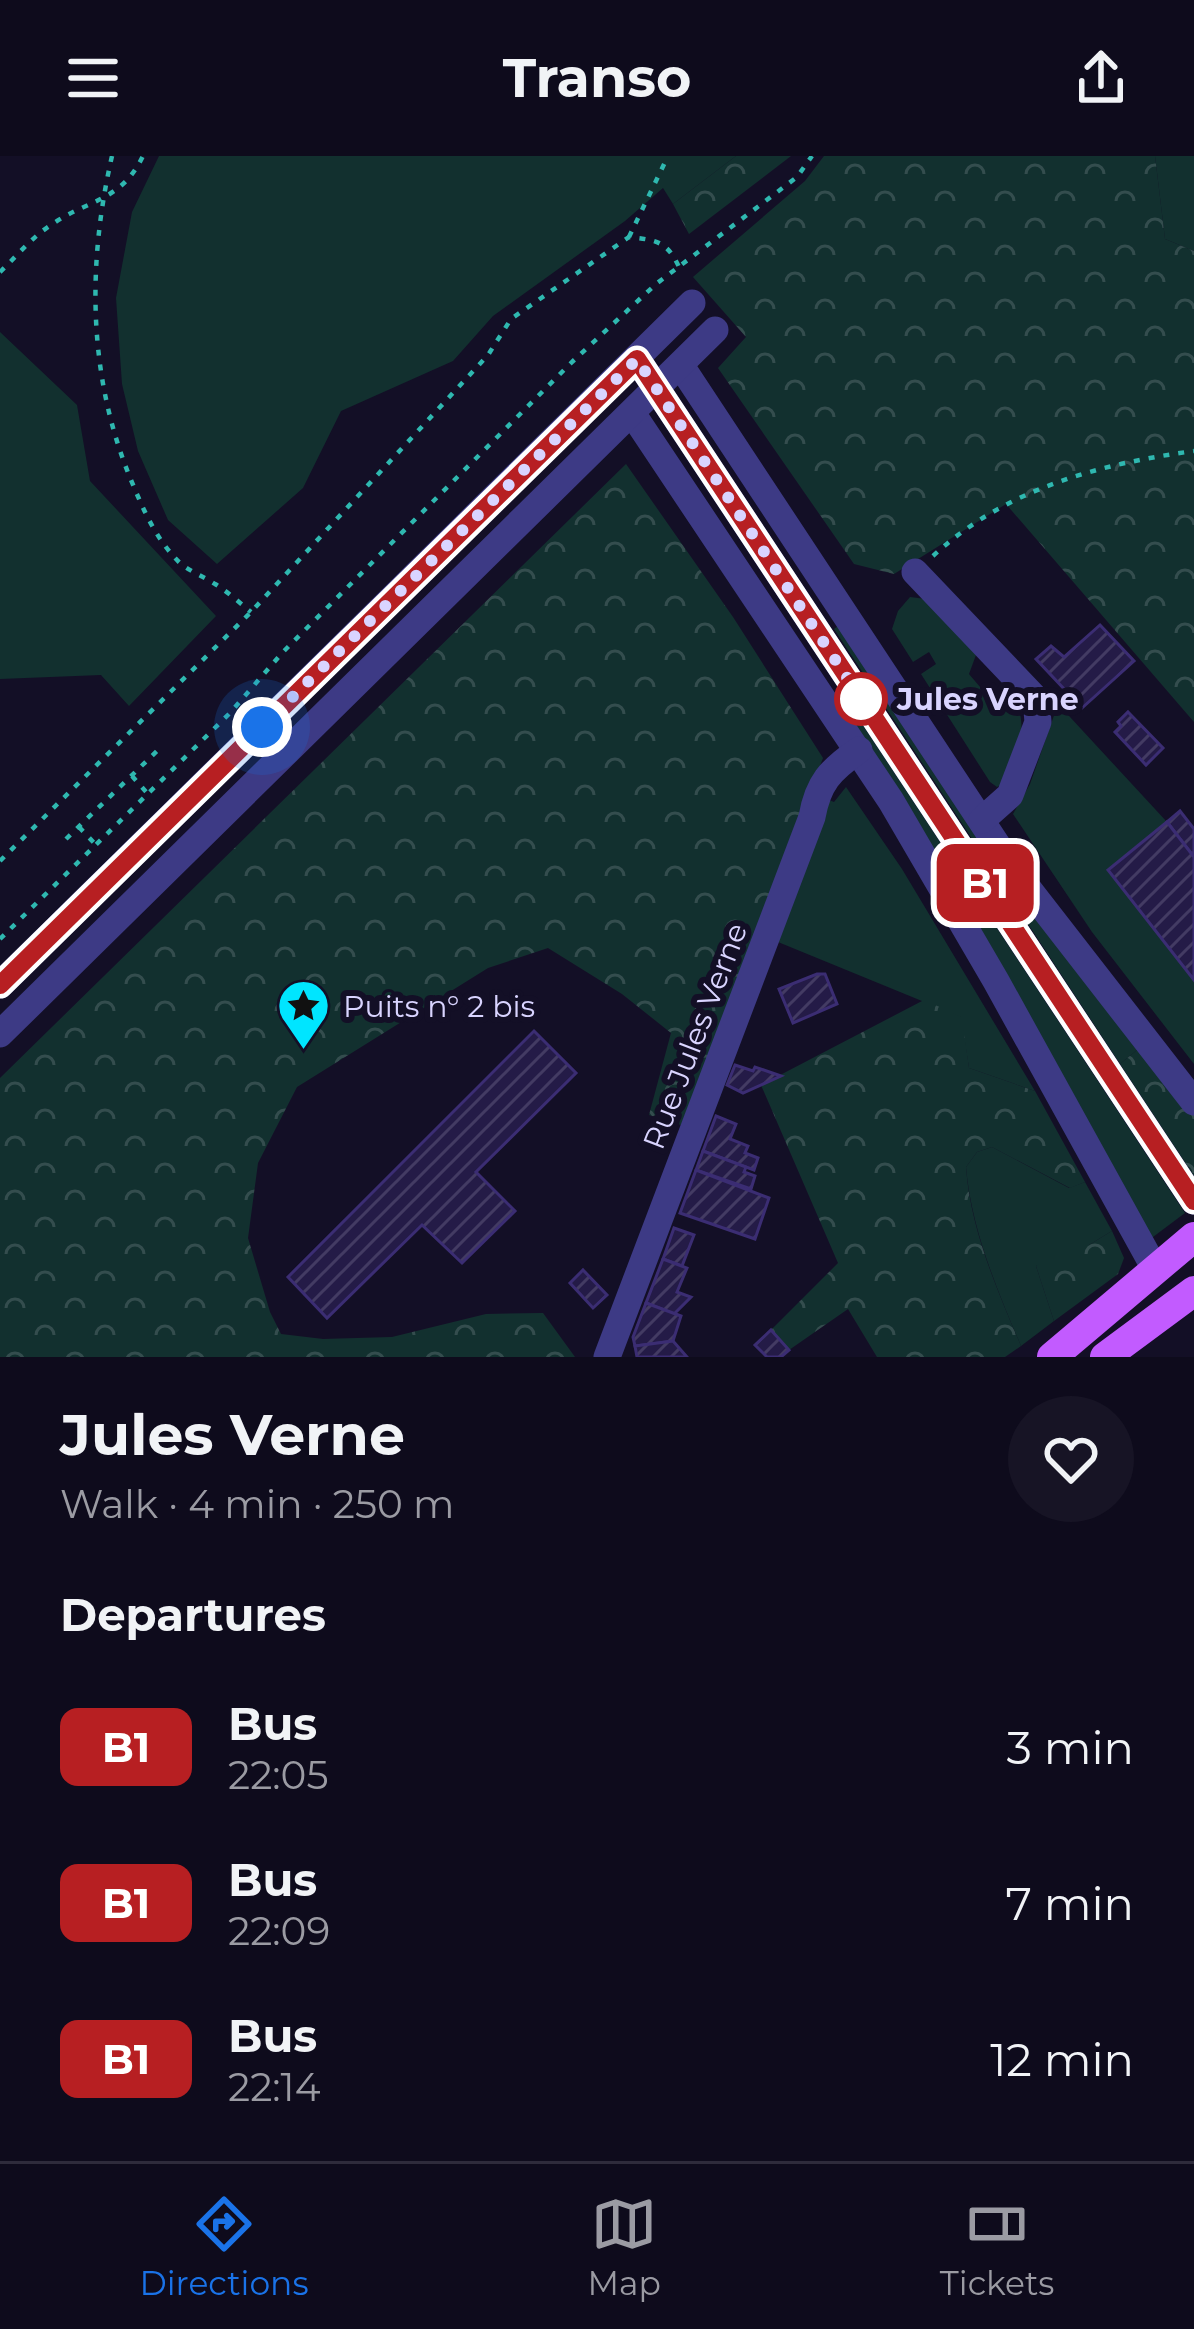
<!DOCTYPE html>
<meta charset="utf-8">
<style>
body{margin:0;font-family:Montserrat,sans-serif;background:#171425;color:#f1f3f6;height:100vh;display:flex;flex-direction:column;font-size:45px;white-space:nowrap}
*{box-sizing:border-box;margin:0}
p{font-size:39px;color:#9b9ba3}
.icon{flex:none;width:66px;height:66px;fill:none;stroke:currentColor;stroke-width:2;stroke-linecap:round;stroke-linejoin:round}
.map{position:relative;height:1201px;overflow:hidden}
.drawer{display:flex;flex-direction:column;background:#0e0b1c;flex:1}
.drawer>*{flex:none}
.badge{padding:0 24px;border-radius:18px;font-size:42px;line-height:78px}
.you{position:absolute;width:60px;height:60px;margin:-30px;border:9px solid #fff;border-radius:50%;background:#1a73e8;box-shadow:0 0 0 18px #1a73e833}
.map>.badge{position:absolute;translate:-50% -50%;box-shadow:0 0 0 6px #fff}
h2{padding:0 60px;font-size:45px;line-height:108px}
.round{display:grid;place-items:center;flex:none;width:126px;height:126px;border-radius:63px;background:#171425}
.overview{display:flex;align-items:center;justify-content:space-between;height:204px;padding:0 60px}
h1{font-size:57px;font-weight:700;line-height:90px}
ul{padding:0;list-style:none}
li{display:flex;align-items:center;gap:36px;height:156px;padding:0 60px}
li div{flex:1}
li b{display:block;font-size:45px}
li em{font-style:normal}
li .badge{min-width:132px;font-weight:700;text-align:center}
header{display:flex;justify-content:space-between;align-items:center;height:156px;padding:0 60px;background:#0e0b1c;font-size:54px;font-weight:700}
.tabs{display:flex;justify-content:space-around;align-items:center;height:168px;border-top:3px solid #2e2b3b;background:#0e0b1c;font-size:33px;color:#9b9ba3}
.tabs a{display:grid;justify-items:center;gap:6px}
.tabs .current{color:#1a73e8}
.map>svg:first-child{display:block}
.grass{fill:#12302f}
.forest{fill:url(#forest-crowns)}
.building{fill:url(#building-hatch);stroke:#3b2d73;stroke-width:3}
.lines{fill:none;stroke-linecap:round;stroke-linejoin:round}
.path{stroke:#2fb8b0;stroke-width:4.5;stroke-dasharray:6 9;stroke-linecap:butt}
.minor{stroke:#3d3a85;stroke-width:27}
.major{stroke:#c25bff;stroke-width:30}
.line-casing{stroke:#fff;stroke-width:27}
.line{stroke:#b71f22;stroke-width:18}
.walk{stroke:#d9d4ff;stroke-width:12;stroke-dasharray:0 21.6}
.stop-dot{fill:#fff;stroke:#b71f22;stroke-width:6}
.labels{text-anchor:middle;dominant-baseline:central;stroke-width:12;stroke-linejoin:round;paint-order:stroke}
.stop-label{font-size:30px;font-weight:bold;fill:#d9d4ff;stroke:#130f26;text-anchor:start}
.poi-label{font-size:30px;fill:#d9d4ff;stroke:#130f26;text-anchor:start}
.street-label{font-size:30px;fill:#d9d4ff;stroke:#130f26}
</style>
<header><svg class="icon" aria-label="menu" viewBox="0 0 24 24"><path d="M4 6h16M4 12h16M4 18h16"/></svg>Transo<svg class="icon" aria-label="share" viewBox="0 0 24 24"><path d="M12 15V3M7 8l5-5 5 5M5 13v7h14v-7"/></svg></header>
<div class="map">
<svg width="1194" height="1201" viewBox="0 0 1194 1201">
<defs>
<pattern id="forest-crowns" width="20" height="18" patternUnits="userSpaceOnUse" patternTransform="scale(3)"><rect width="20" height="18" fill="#12302f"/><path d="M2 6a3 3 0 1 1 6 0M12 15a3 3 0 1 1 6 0" fill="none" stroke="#344d4e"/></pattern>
<pattern id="building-hatch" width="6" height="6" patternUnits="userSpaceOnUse" patternTransform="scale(3)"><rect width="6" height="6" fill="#241b47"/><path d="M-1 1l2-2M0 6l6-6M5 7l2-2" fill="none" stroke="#433b63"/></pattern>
</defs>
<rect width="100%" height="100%" fill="#130f26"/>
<g class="grass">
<polygon points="159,0 736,0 673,48 663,32 625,65 493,160 453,205 341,255 303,332 217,408 168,364 138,295 122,228 116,142 132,56"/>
<polygon points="1155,0 1194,0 1194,95 1165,83"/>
<polygon points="0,176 77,249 90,325 216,460 129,550 101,519 0,523"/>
<path d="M910,441L926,443L976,499L969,518L986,538L999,539L1010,531C1031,573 1020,587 1003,628L997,631L990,626L921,518L936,508L929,496L913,506L892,473L898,455Z"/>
<polygon points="842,467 1142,890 1120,908 834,473"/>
<polygon points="1058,548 1167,666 1109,715 1194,824 1194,908 1092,776 1013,658 1030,628"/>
<polygon points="861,566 1185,1057 1149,1084 852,573"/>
<polygon points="846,631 902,713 1035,935 969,912 961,861 778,786 821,641 834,646"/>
<path d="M992,991L1069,1032L1085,1026L1112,1075L1089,1089L1036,1110L1054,1165L1021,1190C997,1134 971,1072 966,1011L977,996Z"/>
</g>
<g class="forest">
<polygon points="736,0 791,0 689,78 673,48"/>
<polygon points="824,0 1155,0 1165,83 1194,95 1194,566 1006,348 894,418 854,408 718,212 746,181 693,121 805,25"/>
<polygon points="626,308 733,461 823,602 681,969 649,959 671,877 622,838 548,792 488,812 297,931 258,1007 248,1082 270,1156 281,1178 323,1183 392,1181 486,1158 543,1157 575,1201 0,1201 0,922"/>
<path d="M924,844L962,861L969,912L1035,935L1085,1026L1070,1032L992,991L977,996L966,1011C970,1072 997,1134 1021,1190L1005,1201H877L848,1153L789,1194L771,1174L838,1107L761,929Z"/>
<polygon points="1142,890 1194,957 1194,1020 1120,908"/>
<polygon points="1112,1075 1124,1102 1118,1118 1054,1165 1036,1110 1075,1082 1089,1089"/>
</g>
<g class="building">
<polygon points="1100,469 1134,505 1082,552 1036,503 1051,490 1064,501"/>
<polygon points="1128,556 1163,592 1146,609 1115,576 1121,570 1118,566"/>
<polygon points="1180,655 1194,673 1194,701 1167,666"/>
<polygon points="1167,666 1194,701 1194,824 1108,714"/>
<polygon points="817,818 825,818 837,848 793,867 779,833"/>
<polygon points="534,875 576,917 476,1016 515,1055 462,1107 422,1069 327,1162 288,1121"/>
<polygon points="735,909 753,915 755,911 781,920 743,937 727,929"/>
<polygon points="716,960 736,968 730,983 748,990 745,997 758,1002 754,1014 703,995"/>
<polygon points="703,995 746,1011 744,1016 755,1020 751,1033 696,1014"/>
<polygon points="696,1014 769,1042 755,1083 680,1057"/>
<polygon points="674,1072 694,1079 682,1110 663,1103"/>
<polygon points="663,1103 687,1112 677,1136 691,1141 674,1158 646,1147"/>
<polygon points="583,1114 607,1139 593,1152 570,1127"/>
<polygon points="646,1147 681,1160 673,1185 635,1190 633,1181"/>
<polygon points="771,1174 789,1194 781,1201 767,1201 755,1189"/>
<polygon points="673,1185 687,1201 637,1201 635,1190"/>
</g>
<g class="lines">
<g class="path">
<path d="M112,0C87,109 88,220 131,324C143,353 155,381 177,404C186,414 203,420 215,428C228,436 240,447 251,456"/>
<polyline points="629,81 668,0"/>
<path d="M0,116C16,101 32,81 51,69C88,43 121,46 143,0"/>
<path d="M933,400C1005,333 1099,308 1194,295"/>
<polyline points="132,620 148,638"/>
<polyline points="79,671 96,689"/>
<polyline points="66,683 158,594"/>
<path d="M0,705L251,456L488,199L511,163L629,81C656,84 667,85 679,111"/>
<polyline points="0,783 230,557 282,497 572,206 656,128 797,21 812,0"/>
</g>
<g class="minor">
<polyline points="637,203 1194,1045"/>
<polyline points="681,210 1013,713 1194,946"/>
<polyline points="632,257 891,645 996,825 1154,1111"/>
<polyline points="915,416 1036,543 1038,566 1010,639 982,664"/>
<polyline points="0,829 692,147"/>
<polyline points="0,878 715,174"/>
<path d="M607,1201L812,661C818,627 830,614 859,594"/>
</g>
<g class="major">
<polyline points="1052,1201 1194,1081"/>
<polyline points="1105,1201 1194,1135"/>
</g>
</g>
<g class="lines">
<defs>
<polyline id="line" points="0,829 637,203 1194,1045"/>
</defs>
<use href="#line" class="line-casing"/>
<use href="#line" class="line"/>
<polyline class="walk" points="262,571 637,203 861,543"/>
</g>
<defs>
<symbol id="sight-pin" viewBox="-11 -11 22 30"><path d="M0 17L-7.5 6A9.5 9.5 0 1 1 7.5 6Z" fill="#00e5ff" stroke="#130f26"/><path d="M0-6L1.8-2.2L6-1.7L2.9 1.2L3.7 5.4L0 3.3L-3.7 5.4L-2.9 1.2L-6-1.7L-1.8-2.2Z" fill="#111"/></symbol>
</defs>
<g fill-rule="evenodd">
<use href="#sight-pin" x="274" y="820" width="59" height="81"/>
</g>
<circle class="stop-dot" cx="861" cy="543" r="24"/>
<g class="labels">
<g class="stop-label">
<text x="897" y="543">Jules Verne</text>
</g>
<g class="poi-label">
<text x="343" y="850">Puits n° 2 bis</text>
</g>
<g class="street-label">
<text transform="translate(695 880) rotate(-69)">Rue Jules Verne</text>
</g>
</g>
</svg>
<div class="you" style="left:262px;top:571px"></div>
<b class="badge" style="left:985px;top:727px;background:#b71f22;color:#fff">B1</b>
</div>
<section class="drawer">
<div class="overview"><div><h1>Jules Verne</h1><p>Walk · 4 min · 250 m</p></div><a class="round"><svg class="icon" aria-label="heart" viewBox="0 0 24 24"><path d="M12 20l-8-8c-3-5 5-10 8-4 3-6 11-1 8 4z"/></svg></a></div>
<h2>Departures</h2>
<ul>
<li><span class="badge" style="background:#b71f22;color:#fff">B1</span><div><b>Bus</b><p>22:05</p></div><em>3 min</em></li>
<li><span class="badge" style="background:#b71f22;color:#fff">B1</span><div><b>Bus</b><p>22:09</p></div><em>7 min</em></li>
<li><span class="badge" style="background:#b71f22;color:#fff">B1</span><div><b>Bus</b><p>22:14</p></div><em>12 min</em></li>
</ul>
</section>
<nav class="tabs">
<a class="current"><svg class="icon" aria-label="directions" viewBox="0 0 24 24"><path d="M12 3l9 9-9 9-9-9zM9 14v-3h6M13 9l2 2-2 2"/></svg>Directions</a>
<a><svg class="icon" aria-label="map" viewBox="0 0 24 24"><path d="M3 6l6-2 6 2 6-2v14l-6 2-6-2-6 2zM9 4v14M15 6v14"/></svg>Map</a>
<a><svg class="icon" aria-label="tickets" viewBox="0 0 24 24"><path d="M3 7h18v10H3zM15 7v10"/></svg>Tickets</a>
</nav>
